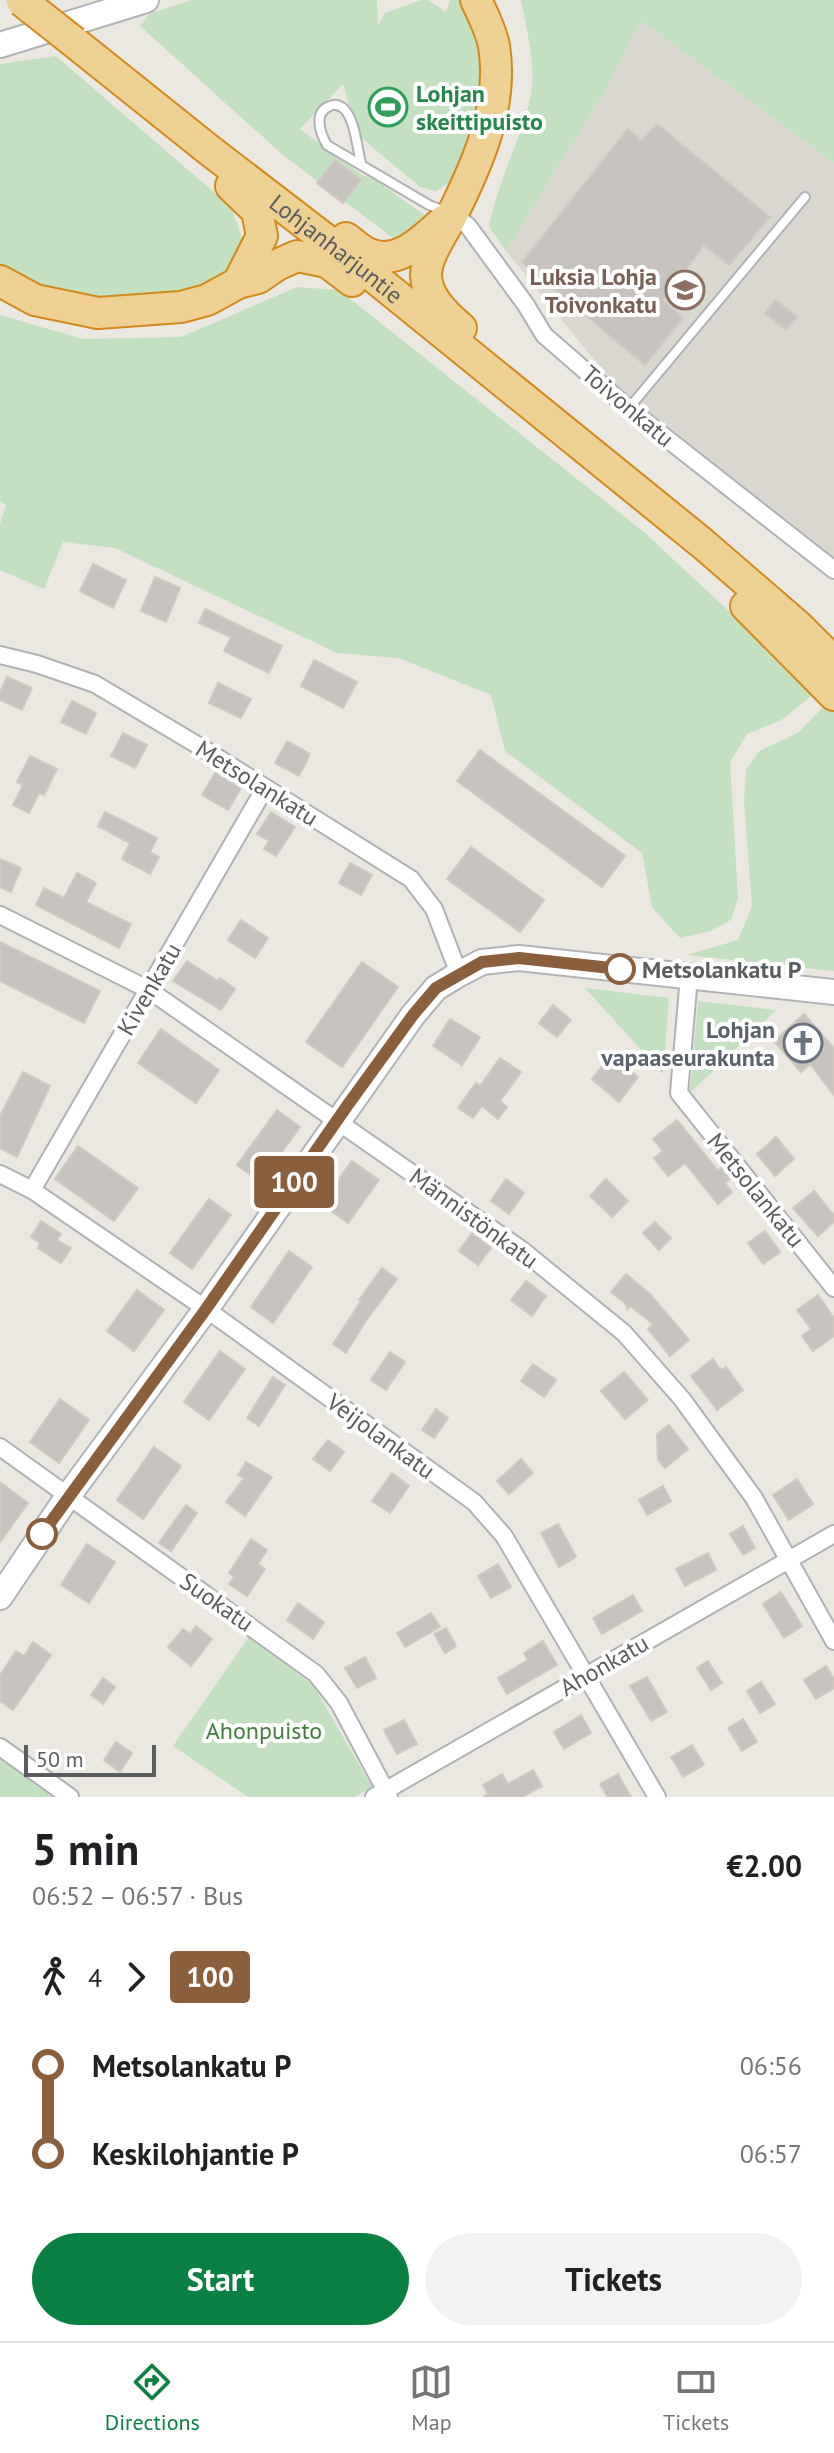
<!DOCTYPE html>
<meta charset="utf-8">
<style>
body{margin:0;font-family:"PT Sans",sans-serif;background:#f2f2f2;color:#202124;height:100vh;display:flex;flex-direction:column;font-size:30px;white-space:nowrap}
*{box-sizing:border-box;margin:0}
p{font-size:26px;color:#757577}
.icon{flex:none;width:44px;height:44px;fill:none;stroke:currentColor;stroke-width:2;stroke-linecap:round;stroke-linejoin:round}
.map{position:relative;height:1797px;overflow:hidden}
.panel{display:flex;flex-direction:column;background:#fff;flex:1}
.panel>*{flex:none}
.badge{padding:0 16px;border-radius:6px;font-size:28px;line-height:52px}
.scale{position:absolute;left:24px;bottom:20px;width:132px;box-sizing:border-box;padding-left:8px;border:4px solid #5a5d60;border-top:0;font-size:22px;line-height:28px;white-space:nowrap;color:#5a5d60;-webkit-text-stroke:6px #fff;paint-order:stroke}
.map>.badge{position:absolute;translate:-50% -50%;box-shadow:0 0 0 4px #fff}
.legs{display:flex;align-items:center;gap:12px;height:88px;padding:0 32px;font-size:26px}
.legs p{margin-inline-start:auto}
.head{display:flex;align-items:center;justify-content:space-between;height:136px;padding:0 32px}
h1{font-size:44px;font-weight:700;line-height:60px}
.action{display:flex;gap:16px;margin-top:auto;padding:16px 32px}
.action a{flex:1;height:92px;border-radius:48px;background:#0b8043;color:#fff;font-size:32px;font-weight:700;line-height:92px;text-align:center}
.action a+a{background:#f2f2f2;color:#202124}
ul{padding:0 32px;list-style:none}
li{display:flex;align-items:center;gap:28px;height:88px;font-size:30px}
li i{display:grid;place-items:center;width:12px;height:100%;margin:0 10px;background:currentColor}
li i::after{content:'';width:20px;height:20px;margin:-10px;border:6px solid;border-radius:50%;background:#fff}
li p{margin-inline-start:auto}
li:first-child i{background:linear-gradient(#0000 50%,currentColor 0)}
li:last-child i{background:linear-gradient(currentColor 50%,#0000 0)}
.tabs{display:flex;justify-content:space-around;align-items:center;height:112px;border-top:2px solid #e0e0e0;background:#fff;font-size:22px;color:#757577}
.tabs a{display:grid;justify-items:center;gap:4px}
.tabs .active{color:#0b8043}
.map>svg:first-child{display:block}
.education{fill:#dad7d0}
.green{fill:#c3e0c0}
.building{fill:#c6c3be;stroke:#cfc9c1;stroke-width:2}
.lines{fill:none;stroke-linecap:round;stroke-linejoin:round}
.lane-casing{stroke:#afb2b5;stroke-width:12}
.street-casing{stroke:#afb2b5;stroke-width:20}
.secondary-casing{stroke:#b1b4b7;stroke-width:28}
.highway-casing{stroke:#d2881b;stroke-width:34}
.lane{stroke:#fff;stroke-width:8}
.street{stroke:#fff;stroke-width:16}
.secondary{stroke:#fff;stroke-width:24}
.highway{stroke:#efd094;stroke-width:30}
.highway-bridge-casing{stroke:#d2881b;stroke-width:34;stroke-linecap:butt}
.highway-bridge{stroke:#efd094;stroke-width:30}
.line-1-casing{stroke:#fff;stroke-width:18}
.line-1{stroke:#8b5e3c;stroke-width:12}
.stop-1-dot{fill:#fff;stroke:#8b5e3c;stroke-width:4}
.labels{text-anchor:middle;dominant-baseline:central;stroke-width:8;stroke-linejoin:round;paint-order:stroke}
.leisure-label{font-size:24px;font-weight:bold;fill:#27864d;stroke:#fff;text-anchor:start}
.street-label{font-size:24px;fill:#5a5d60;stroke:#fff}
.education-label{font-size:24px;font-weight:bold;fill:#785e54;stroke:#fff;text-anchor:end}
.stop-label{font-size:24px;font-weight:bold;fill:#5a5d60;stroke:#fff;text-anchor:start}
.worship-label{font-size:24px;font-weight:bold;fill:#5b616d;stroke:#fff;text-anchor:end}
.park-label{font-size:24px;fill:#407c3d;stroke:#fff}
</style>
<div class="map">
<svg width="834" height="1797" viewBox="0 0 834 1797">
<rect width="100%" height="100%" fill="#ebe8e1"/>
<polygon class="education" points="641,21 834,163 834,562 613,383 506,251 605,91"/>
<g class="green">
<polygon points="192,0 377,0 378,25 385,13 421,0 428,0 446,12 450,0 462,0 472,10 484,68 481,111 460,166 451,181 436,191 420,187 358,135 343,84 300,129 362,175 374,179 426,216 428,224 397,241 283,155 140,26 149,14"/>
<path d="M521,0H834V163L641,21L605,91L506,251L489,227C497,184 518,146 529,104C538,70 527,33 521,0Z"/>
<polygon points="56,56 231,207 243,241 223,285 120,304 51,296 0,269 0,64"/>
<polygon points="297,287 339,290 645,533 816,692 783,719 747,734 730,762 738,898 731,920 710,931 680,938 652,907 642,853 505,751 491,695 398,658 337,653 115,548 63,542 44,589 0,570 0,524 6,505 0,501 0,315 83,339 181,337"/>
<polygon points="827,703 834,710 834,971 687,955 738,940 752,906 744,801 746,770 759,751 798,733"/>
<polygon points="585,988 669,998 663,1074"/>
<polygon points="698,1001 776,1010 690,1093"/>
<polygon points="249,1637 313,1685 372,1787 354,1797 248,1797 173,1746"/>
<polygon points="0,1755 57,1797 0,1797"/>
</g>
<g class="building">
<polygon points="657,124 770,217 729,265 704,245 663,300 683,318 645,365 522,262 628,129 641,141"/>
<polygon points="335,160 361,180 343,203 317,183"/>
<polygon points="775,300 797,317 786,330 765,313"/>
<polygon points="93,564 126,580 113,608 80,591"/>
<polygon points="155,577 180,588 166,622 141,611"/>
<polygon points="205,609 282,646 269,673 224,651 231,637 199,623"/>
<polygon points="314,660 357,682 343,708 301,686"/>
<polygon points="7,677 32,688 22,710 0,700 0,692"/>
<polygon points="218,683 251,699 241,718 209,703"/>
<polygon points="72,701 96,713 86,734 61,722"/>
<polygon points="123,733 147,745 135,768 111,756"/>
<polygon points="287,741 310,754 299,776 275,763"/>
<polygon points="480,750 625,856 602,887 457,781"/>
<polygon points="30,756 57,769 44,795 39,793 29,813 13,805 23,785 17,782"/>
<polygon points="215,773 241,788 228,810 202,795"/>
<polygon points="105,812 157,838 150,852 159,857 150,874 122,859 130,843 98,826"/>
<polygon points="271,812 295,827 276,856 264,849 269,841 257,834"/>
<polygon points="471,847 544,900 520,932 447,879"/>
<polygon points="0,859 21,868 11,892 0,887"/>
<polygon points="350,863 372,875 361,895 339,883"/>
<polygon points="77,873 96,883 86,902 131,924 119,948 36,905 44,888 64,898"/>
<polygon points="241,920 268,938 255,958 228,940"/>
<polygon points="0,942 100,991 84,1023 0,981"/>
<polygon points="187,961 218,981 220,978 235,989 221,1010 173,981"/>
<polygon points="362,962 398,987 342,1067 306,1042"/>
<polygon points="553,1005 571,1020 557,1037 539,1023"/>
<polygon points="804,1014 834,1048 834,1095 810,1064 801,1072 774,1041"/>
<polygon points="450,1019 480,1037 462,1065 433,1046"/>
<polygon points="161,1029 219,1070 196,1103 138,1063"/>
<polygon points="611,1055 638,1077 619,1102 592,1079"/>
<polygon points="500,1058 521,1072 500,1101 507,1107 498,1119 482,1106 473,1118 458,1108 476,1083 480,1086"/>
<polygon points="23,1072 50,1086 17,1157 0,1148 0,1116"/>
<polygon points="277,1110 300,1127 260,1182 237,1165"/>
<polygon points="677,1120 718,1171 721,1168 730,1179 725,1183 732,1192 718,1204 685,1163 668,1176 654,1158 663,1151 653,1139"/>
<polygon points="776,1137 794,1159 775,1176 757,1154"/>
<polygon points="78,1146 138,1188 114,1221 55,1179"/>
<polygon points="352,1161 379,1180 348,1223 321,1203"/>
<polygon points="506,1179 524,1193 509,1214 491,1201"/>
<polygon points="606,1179 628,1201 612,1217 590,1196"/>
<polygon points="814,1191 834,1215 834,1222 818,1236 793,1208"/>
<polygon points="209,1199 231,1215 192,1269 170,1253"/>
<polygon points="41,1221 61,1234 57,1240 71,1248 61,1263 38,1248 40,1243 31,1237"/>
<polygon points="655,1222 671,1238 659,1250 643,1233"/>
<polygon points="765,1231 780,1252 763,1264 748,1243"/>
<polygon points="472,1233 491,1248 478,1265 459,1251"/>
<polygon points="289,1251 312,1267 273,1323 251,1307"/>
<polygon points="382,1268 397,1279 365,1322 346,1353 333,1344 361,1301 359,1300"/>
<polygon points="626,1274 650,1294 689,1340 670,1356 648,1329 653,1324 630,1306 628,1309 625,1303 611,1292"/>
<polygon points="526,1281 546,1296 532,1316 511,1300"/>
<polygon points="137,1290 164,1310 134,1351 107,1331"/>
<polygon points="818,1295 834,1318 834,1336 813,1351 802,1336 811,1329 797,1310"/>
<polygon points="220,1351 245,1369 209,1420 184,1402"/>
<polygon points="390,1352 405,1362 386,1390 371,1380"/>
<polygon points="713,1359 721,1370 726,1367 743,1390 717,1410 691,1376"/>
<polygon points="533,1364 556,1380 544,1397 521,1381"/>
<polygon points="624,1372 648,1400 625,1419 601,1391"/>
<polygon points="273,1377 285,1385 259,1426 247,1418"/>
<polygon points="60,1399 89,1420 59,1463 30,1442"/>
<polygon points="436,1409 448,1418 434,1438 422,1430"/>
<polygon points="669,1425 688,1449 665,1468 658,1460 657,1434"/>
<polygon points="328,1440 344,1452 330,1471 313,1459"/>
<polygon points="154,1447 181,1466 143,1519 117,1500"/>
<polygon points="521,1459 533,1473 509,1494 497,1481"/>
<polygon points="246,1462 272,1477 245,1516 226,1502 244,1478 238,1475"/>
<polygon points="392,1473 409,1486 390,1513 372,1501"/>
<polygon points="797,1479 813,1504 789,1520 773,1495"/>
<polygon points="0,1482 28,1503 0,1542"/>
<polygon points="663,1486 671,1501 647,1515 639,1500"/>
<polygon points="186,1505 197,1513 171,1551 159,1543"/>
<polygon points="558,1524 576,1557 559,1567 541,1533"/>
<polygon points="743,1526 755,1548 743,1555 730,1534"/>
<polygon points="251,1539 267,1550 258,1564 265,1569 247,1596 229,1584 234,1577 229,1573"/>
<polygon points="87,1544 115,1562 89,1603 61,1585"/>
<polygon points="708,1553 716,1570 685,1586 676,1569"/>
<polygon points="498,1564 511,1587 491,1598 478,1576"/>
<polygon points="781,1592 802,1626 784,1638 763,1604"/>
<polygon points="633,1595 642,1611 602,1634 593,1618"/>
<polygon points="298,1603 324,1622 313,1639 287,1620"/>
<polygon points="431,1613 440,1627 405,1647 397,1633"/>
<polygon points="196,1626 212,1639 191,1666 168,1647 183,1629 190,1634"/>
<polygon points="446,1628 456,1646 445,1653 434,1634"/>
<polygon points="543,1641 557,1665 507,1694 498,1678 528,1660 524,1653"/>
<polygon points="33,1642 51,1655 13,1710 0,1701 0,1675 16,1651 24,1656"/>
<polygon points="365,1657 376,1678 357,1688 345,1668"/>
<polygon points="708,1661 722,1683 711,1690 697,1668"/>
<polygon points="826,1666 834,1679 834,1688 816,1699 804,1680"/>
<polygon points="647,1677 667,1712 651,1721 630,1686"/>
<polygon points="103,1678 115,1687 103,1704 91,1695"/>
<polygon points="761,1682 775,1704 760,1713 747,1691"/>
<polygon points="581,1715 591,1733 564,1749 554,1732"/>
<polygon points="743,1719 757,1742 742,1751 728,1728"/>
<polygon points="404,1720 417,1744 397,1754 384,1730"/>
<polygon points="116,1742 132,1753 120,1772 104,1760"/>
<polygon points="692,1745 704,1765 683,1777 671,1757"/>
<polygon points="533,1770 542,1786 522,1797 484,1797 488,1794 483,1785 502,1774 508,1784"/>
<polygon points="618,1774 631,1797 608,1797 600,1784"/>
</g>
<g class="lines">
<defs>
<g id="lane">
<path d="M361,163C357,148 355,118 343,108C339,105 334,104 330,106C313,112 320,133 327,145L429,205L445,211"/>
<polyline points="629,408 805,197"/>
</g>
<g id="street">
<polyline points="453,214 468,226 526,305 544,335 628,408 834,570"/>
<polyline points="0,655 37,664 95,684 199,746 411,879 434,909 459,974"/>
<polyline points="0,915 149,990 522,1250 624,1333 682,1399 754,1498 834,1641"/>
<polyline points="689,976 679,1093 834,1288"/>
<polyline points="0,1174 32,1190 206,1309 474,1502 504,1536 657,1797"/>
<polyline points="32,1190 265,788"/>
<polyline points="0,1447 316,1674 339,1703 389,1797"/>
<polyline points="0,1747 70,1797"/>
<polyline points="374,1797 834,1534"/>
</g>
<g id="secondary">
<polyline points="0,45 146,0"/>
<polyline points="0,1597 68,1496 206,1309 413,1015 436,988 459,974 482,962 519,958 834,992"/>
</g>
<g id="highway">
<path id="s1" d="M74,42L209,150L364,269L702,543L798,626L834,662"/>
<polyline points="231,186 257,211 262,236 238,283"/>
<path d="M346,238C353,243 360,250 367,253C398,268 424,238 445,220"/>
<polyline points="0,281 35,300 98,313 181,307 207,300 238,283 258,278 277,265 297,256 327,262 352,281"/>
<path d="M461,328C444,314 421,292 427,267C430,250 444,232 451,217C477,165 504,106 494,46C491,30 483,15 476,0"/>
<polyline points="746,606 834,695"/>
</g>
</defs>
<use href="#lane" class="lane-casing"/>
<use href="#street" class="street-casing"/>
<use href="#secondary" class="secondary-casing"/>
<use href="#highway" class="highway-casing"/>
<use href="#lane" class="lane"/>
<use href="#street" class="street"/>
<use href="#secondary" class="secondary"/>
<use href="#highway" class="highway"/>
<defs>
<polyline id="highway-bridge" points="22,1 74,42"/>
</defs>
<use href="#highway-bridge" class="highway-bridge-casing"/>
<use href="#highway-bridge" class="highway-bridge"/>
</g>
<g class="lines">
<defs>
<polyline id="line-1" points="42,1534 206,1309 347,1106 413,1015 436,988 482,962 519,958 620,969"/>
</defs>
<use href="#line-1" class="line-1-casing"/>
<use href="#line-1" class="line-1"/>
</g>
<defs>
<symbol id="stadium-ring" viewBox="-11 -11 22 22"><circle r="9.5" fill="#fff" stroke="#2e9e5b" stroke-width="1.5"/><path d="M0-5a6.5 5 0 1 0 0 10a6.5 5 0 1 0 0-10ZM-3.5-1.8h7v3.6h-7Z" fill="#2e9e5b"/></symbol>
<symbol id="school-ring" viewBox="-11 -11 22 22"><circle r="9.5" fill="#fff" stroke="#8d6e63" stroke-width="1.5"/><path d="M0-5L7-2L0 1L-7-2ZM-4 1L0 2.5L4 1V4Q0 6-4 4Z" fill="#8d6e63"/></symbol>
<symbol id="church-ring" viewBox="-11 -11 22 22"><circle r="9.5" fill="#fff" stroke="#6b7280" stroke-width="1.5"/><path d="M-1.2-6h2.4v3.5h3.3v2.4h-3.3V6h-2.4V-.1h-3.3v-2.4h3.3Z" fill="#6b7280"/></symbol>
</defs>
<g fill-rule="evenodd">
<use href="#stadium-ring" x="366" y="85" width="44" height="44"/>
<use href="#school-ring" x="663" y="268" width="44" height="44"/>
<use href="#church-ring" x="781" y="1021" width="44" height="44"/>
</g>
<g class="stop-1-dot">
<circle cx="620" cy="969" r="14"/>
<circle cx="42" cy="1534" r="14"/>
</g>
<g class="labels">
<g class="leisure-label">
<text x="416" y="93">Lohjan<tspan x="416" dy="28">skeittipuisto</tspan></text>
</g>
<g class="street-label">
<text stroke="none"><textPath href="#s1" startOffset="334">Lohjanharjuntie</textPath></text>
<text transform="translate(628 406) rotate(40)">Toivonkatu</text>
<text transform="translate(257 783) rotate(32)">Metsolankatu</text>
<text transform="translate(149 989) rotate(-60)">Kivenkatu</text>
<text transform="translate(756 1190) rotate(51)">Metsolankatu</text>
<text transform="translate(474 1218) rotate(36)">Männistönkatu</text>
<text transform="translate(381 1436) rotate(36)">Veijolankatu</text>
<text transform="translate(217 1602) rotate(35)">Suokatu</text>
<text transform="translate(604 1665) rotate(-30)">Ahonkatu</text>
</g>
<g class="education-label">
<text x="657" y="276">Luksia Lohja<tspan x="657" dy="28">Toivonkatu</tspan></text>
</g>
<g class="stop-label">
<text x="642" y="969">Metsolankatu P</text>
</g>
<g class="worship-label">
<text x="775" y="1029">Lohjan<tspan x="775" dy="28">vapaaseurakunta</tspan></text>
</g>
<g class="park-label">
<text x="264" y="1730">Ahonpuisto</text>
</g>
</g>
</svg>
<div class="scale">50 m</div>
<b class="badge" style="left:294px;top:1182px;background:#8b5e3c;color:#fff">100</b>
</div>
<section class="panel">
<div class="head"><div><h1>5 min</h1><p>06:52 – 06:57 · Bus</p></div><b>€2.00</b></div>
<div class="legs"><svg class="icon" aria-label="walk" viewBox="0 0 24 24"><circle cx="13" cy="4" r="2"/><path d="M13 8l-2 6 4 7M11 14l-3 7M7 12l3-4h3l4 4"/></svg>4<svg class="icon" aria-label="forward" viewBox="0 0 24 24"><path d="M9 5l7 7-7 7"/></svg><b class="badge" style="background:#8b5e3c;color:#fff">100</b></div>
<ul>
<li><i style="color:#8b5e3c"></i><b>Metsolankatu P</b><p>06:56</p></li>
<li><i style="color:#8b5e3c"></i><b>Keskilohjantie P</b><p>06:57</p></li>
</ul>
<div class="action"><a>Start</a><a>Tickets</a></div>
</section>
<nav class="tabs">
<a class="active"><svg class="icon" aria-label="directions" viewBox="0 0 24 24"><path d="M12 3l9 9-9 9-9-9zM9 14v-3h6M13 9l2 2-2 2"/></svg>Directions</a>
<a><svg class="icon" aria-label="map" viewBox="0 0 24 24"><path d="M3 6l6-2 6 2 6-2v14l-6 2-6-2-6 2zM9 4v14M15 6v14"/></svg>Map</a>
<a><svg class="icon" aria-label="tickets" viewBox="0 0 24 24"><path d="M3 7h18v10H3zM15 7v10"/></svg>Tickets</a>
</nav>
